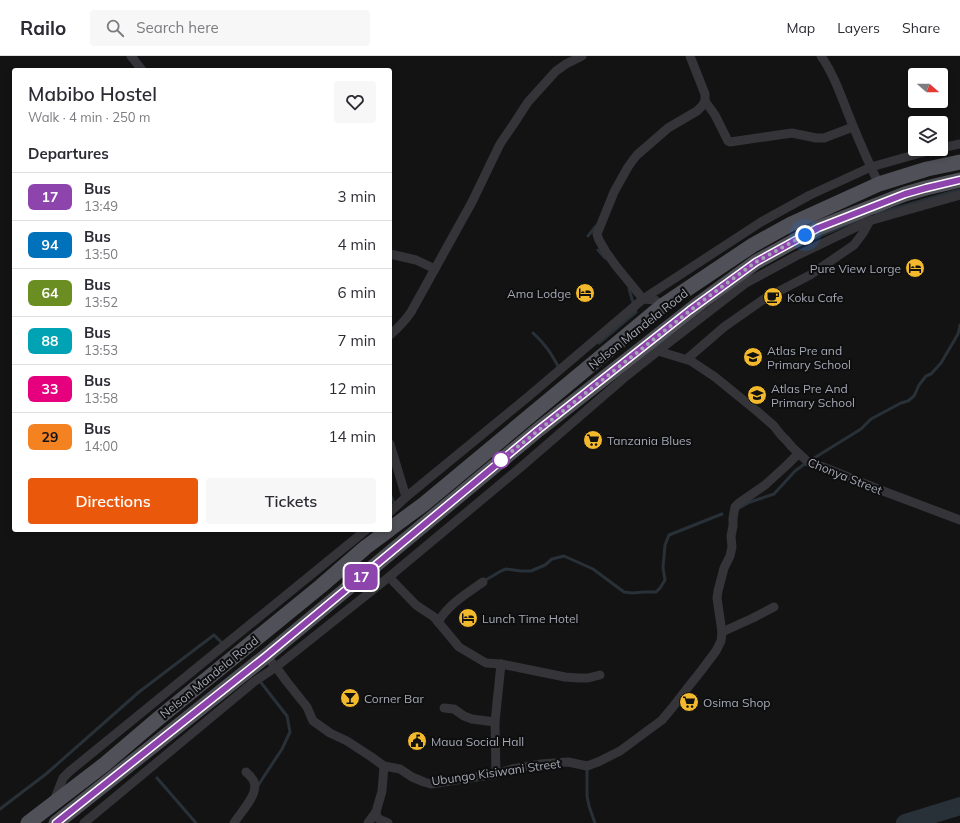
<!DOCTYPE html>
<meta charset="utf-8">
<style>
body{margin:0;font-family:Mulish,sans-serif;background:#f7f7f7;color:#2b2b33;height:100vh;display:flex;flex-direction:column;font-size:15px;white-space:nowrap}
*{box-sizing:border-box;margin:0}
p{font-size:13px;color:#7c7c81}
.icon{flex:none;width:22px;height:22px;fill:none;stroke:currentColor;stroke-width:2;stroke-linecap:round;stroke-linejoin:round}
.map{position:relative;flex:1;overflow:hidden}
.drawer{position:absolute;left:12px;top:12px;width:380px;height:464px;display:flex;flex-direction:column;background:#fff;border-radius:4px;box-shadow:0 2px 6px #0003}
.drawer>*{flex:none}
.badge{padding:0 8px;border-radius:6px;font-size:14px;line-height:26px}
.needle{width:26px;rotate:110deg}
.buttons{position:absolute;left:908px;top:12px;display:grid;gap:8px}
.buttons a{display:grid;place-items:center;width:40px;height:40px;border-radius:4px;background:#fff;box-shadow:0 2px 6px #0003;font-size:20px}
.you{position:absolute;width:20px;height:20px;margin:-10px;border:3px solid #fff;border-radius:50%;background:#1a73e8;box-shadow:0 0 0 6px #1a73e833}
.map>.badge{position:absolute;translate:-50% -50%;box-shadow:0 0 0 2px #fff}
h2{padding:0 16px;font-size:15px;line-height:36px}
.round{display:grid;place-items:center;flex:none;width:42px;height:42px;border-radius:4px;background:#f7f7f7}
.overview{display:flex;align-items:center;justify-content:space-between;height:68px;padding:0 16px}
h1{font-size:19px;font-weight:600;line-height:30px}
.cta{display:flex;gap:8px;margin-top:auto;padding:8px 16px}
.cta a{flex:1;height:46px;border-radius:4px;background:#ea580c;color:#fff;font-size:16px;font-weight:600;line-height:46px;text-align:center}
.cta a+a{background:#f7f7f7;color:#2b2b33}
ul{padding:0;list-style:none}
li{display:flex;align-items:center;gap:12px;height:48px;padding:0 16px;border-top:1px solid #e1e1e2}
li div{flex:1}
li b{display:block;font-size:15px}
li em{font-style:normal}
li .badge{min-width:44px;font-weight:700;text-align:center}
header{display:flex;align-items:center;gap:24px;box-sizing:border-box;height:56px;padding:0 20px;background:#fff;border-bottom:1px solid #e1e1e2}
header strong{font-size:19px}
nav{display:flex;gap:22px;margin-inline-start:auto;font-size:14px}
.search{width:280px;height:36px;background:#f7f7f7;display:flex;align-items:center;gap:10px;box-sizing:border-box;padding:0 14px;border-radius:4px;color:#7c7c81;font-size:15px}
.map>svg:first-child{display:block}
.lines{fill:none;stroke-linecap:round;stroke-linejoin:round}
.stream{stroke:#293138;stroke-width:3}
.river{stroke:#293138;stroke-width:18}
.minor{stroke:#343439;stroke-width:9}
.primary{stroke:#505158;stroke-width:15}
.line-casing{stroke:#fff;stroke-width:9}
.line{stroke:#8e44ad;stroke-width:6}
.walk{stroke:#a4a8b5;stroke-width:4;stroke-dasharray:0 7.2}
.stop-dot{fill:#fff;stroke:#8e44ad;stroke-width:2}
.labels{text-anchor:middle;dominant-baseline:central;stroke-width:4;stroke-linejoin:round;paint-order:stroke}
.poi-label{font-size:12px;fill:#a4a8b5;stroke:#0e0e0f;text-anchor:start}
.street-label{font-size:12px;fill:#a4a8b5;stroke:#0e0e0f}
</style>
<header>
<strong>Railo</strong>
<div class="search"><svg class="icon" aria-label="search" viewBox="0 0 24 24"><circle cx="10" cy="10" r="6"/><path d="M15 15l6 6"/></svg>Search here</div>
<nav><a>Map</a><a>Layers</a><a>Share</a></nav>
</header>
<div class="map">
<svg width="960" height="767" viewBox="0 0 960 767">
<rect width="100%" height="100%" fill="#131314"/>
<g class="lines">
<g class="stream">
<polyline points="876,158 948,137 960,134"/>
<polyline points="588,180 596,170"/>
<polyline points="815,182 863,162"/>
<polyline points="598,194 605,202"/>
<path d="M533,277C546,289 551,297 559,312"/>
<polyline points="599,287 636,256 629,233"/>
<polyline points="811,404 861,373 871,363 901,347 908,345 914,340 919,329 926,320 931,318 941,307 958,278 960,269"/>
<polyline points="390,438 395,449"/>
<polyline points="739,452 750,446 774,438 795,415 806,407"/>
<polyline points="484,525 501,515 506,513 521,515 531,515 545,509 552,503 564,500 593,513 624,536 632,537 644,536 656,536 660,532 665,524 663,512 665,489 669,479 722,458"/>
<polyline points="587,711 587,740 589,750 595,767"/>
<polyline points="157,722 196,767"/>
<polyline points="257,731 282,693 290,676 287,660 259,624"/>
<polyline points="0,753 46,718 139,636 206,585 214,579 224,589"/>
</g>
<polyline class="river" points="905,767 960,750"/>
<g class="minor">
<polyline points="131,0 142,14"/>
<path d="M821,0C835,20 842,43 851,65C860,87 869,108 879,128"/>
<polyline points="705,45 715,59 728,85 730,86 792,77 816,82 824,82 853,71"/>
<polyline points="941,92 960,88"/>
<polyline points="390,198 416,204 435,213"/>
<polyline points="662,250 655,244 643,243 616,210 606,196 599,184 597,178 608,151 614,136 628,111 633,104 637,99 668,72 697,55 702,50 705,45 705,38 690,0"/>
<path d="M390,279C398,272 405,265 411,256L472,146L500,88L513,69L528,46L556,15L566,8L582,0"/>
<polyline points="655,293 658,295 691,305 715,321 758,356 774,370 781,379 786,384 792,391 808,406 823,411 883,435 960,464"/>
<polyline points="687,303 724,271 764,243 810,219 854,189 863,177 869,166"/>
<polyline points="390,388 406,441"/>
<polyline points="390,456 406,441 529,340 643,243 761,166 810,139 871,111 935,93"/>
<polyline points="389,521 416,549 434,561 459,591 486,607 501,608 565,621 579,622 588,622 600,619"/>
<path d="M438,566C449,548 466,538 483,526"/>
<polyline points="722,576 753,562 774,551"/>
<polyline points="266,600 276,611 287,626 307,651 313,665 316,667 330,677 347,685 370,700 384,710 400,713 412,721 424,726 431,728 437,727 496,718 512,713 541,708 568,706 587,710 598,706 620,695 662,664 672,652 689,630 701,615 716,595 721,585 722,576 717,542 718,535 724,512 730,500 732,491 731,480 733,470 733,462 735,451 739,447 765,429 787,409 798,398"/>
<polyline points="444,652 454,653 464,660 472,663 495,666"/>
<polyline points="496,718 495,666 501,608"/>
<polyline points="54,745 63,722 70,715 366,474"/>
<path d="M376,756C376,764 382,764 388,767"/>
<polyline points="84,767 255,625 276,611 389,521 521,411 624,322 658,295 746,227 796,200 869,165 960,139"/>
<path d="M234,767C240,757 259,738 254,726C253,722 249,719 246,716"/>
<polyline points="368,767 376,756 382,735 384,710"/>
</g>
<g class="primary">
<polyline points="390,473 424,448 662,250 714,215 753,189 791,168 879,128 927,113 960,106"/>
<polyline points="28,767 105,708 159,662 321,530 366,491 389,474"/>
<polyline points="56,767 266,600 538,374 701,246 756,206 818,172 905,138 926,132 960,124"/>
</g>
</g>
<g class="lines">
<defs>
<polyline id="line" points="56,767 266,600 538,374 690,254 756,206 818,172 905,138 926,132 960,124"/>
</defs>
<use href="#line" class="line-casing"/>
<use href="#line" class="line"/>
<polyline class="walk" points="501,404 701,246 756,206 805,179"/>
</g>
<defs>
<symbol id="hotel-disc" viewBox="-11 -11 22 22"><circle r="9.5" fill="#f3b92c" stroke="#0e0e0f"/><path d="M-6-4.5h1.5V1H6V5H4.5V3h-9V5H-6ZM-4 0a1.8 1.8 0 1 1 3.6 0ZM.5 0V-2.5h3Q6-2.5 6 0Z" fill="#111"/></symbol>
<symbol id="cafe-disc" viewBox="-11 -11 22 22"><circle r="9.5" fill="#f3b92c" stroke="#0e0e0f"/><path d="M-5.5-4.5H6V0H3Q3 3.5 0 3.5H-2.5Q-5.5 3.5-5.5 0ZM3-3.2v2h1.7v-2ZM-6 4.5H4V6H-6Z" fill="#111"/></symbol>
<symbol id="school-disc" viewBox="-11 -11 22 22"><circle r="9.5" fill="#f3b92c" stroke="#0e0e0f"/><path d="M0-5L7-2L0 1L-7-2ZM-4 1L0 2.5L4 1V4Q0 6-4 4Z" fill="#111"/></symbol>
<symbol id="supermarket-disc" viewBox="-11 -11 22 22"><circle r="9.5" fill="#f3b92c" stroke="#0e0e0f"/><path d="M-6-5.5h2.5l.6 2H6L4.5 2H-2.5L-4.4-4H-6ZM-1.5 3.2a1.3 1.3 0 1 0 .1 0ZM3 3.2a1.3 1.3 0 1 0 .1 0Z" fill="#111"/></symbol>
<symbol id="bar-disc" viewBox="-11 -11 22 22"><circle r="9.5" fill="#f3b92c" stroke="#0e0e0f"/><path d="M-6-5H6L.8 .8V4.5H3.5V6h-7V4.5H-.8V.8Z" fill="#111"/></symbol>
<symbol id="civic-disc" viewBox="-11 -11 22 22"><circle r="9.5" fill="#f3b92c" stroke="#0e0e0f"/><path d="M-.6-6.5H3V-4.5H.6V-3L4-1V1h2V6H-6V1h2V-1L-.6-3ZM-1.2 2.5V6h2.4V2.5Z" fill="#111"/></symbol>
</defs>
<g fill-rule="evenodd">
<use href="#hotel-disc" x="904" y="201" width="22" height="22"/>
<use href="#hotel-disc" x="574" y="226" width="22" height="22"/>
<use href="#cafe-disc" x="762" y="230" width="22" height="22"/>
<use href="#school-disc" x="742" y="290" width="22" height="22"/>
<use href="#school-disc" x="746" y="328" width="22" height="22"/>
<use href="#supermarket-disc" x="582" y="373" width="22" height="22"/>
<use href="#hotel-disc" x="457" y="551" width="22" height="22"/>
<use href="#bar-disc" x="339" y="631" width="22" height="22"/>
<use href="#supermarket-disc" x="678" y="635" width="22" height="22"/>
<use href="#civic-disc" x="406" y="674" width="22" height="22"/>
</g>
<circle class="stop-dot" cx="501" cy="404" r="8"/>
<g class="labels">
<g class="poi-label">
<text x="901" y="212" text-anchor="end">Pure View Lorge</text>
<text x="571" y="237" text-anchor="end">Ama Lodge</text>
<text x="787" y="241">Koku Cafe</text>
<text x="767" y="294">Atlas Pre and<tspan x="767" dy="14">Primary School</tspan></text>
<text x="771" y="332">Atlas Pre And<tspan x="771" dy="14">Primary School</tspan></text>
<text x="607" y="384">Tanzania Blues</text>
<text x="482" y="562">Lunch Time Hotel</text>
<text x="364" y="642">Corner Bar</text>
<text x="703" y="646">Osima Shop</text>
<text x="431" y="685">Maua Social Hall</text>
</g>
<g class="street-label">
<text transform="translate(638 273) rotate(-38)">Nelson Mandela Road</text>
<text transform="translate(845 420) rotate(22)">Chonya Street</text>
<text transform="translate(209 621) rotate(-39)">Nelson Mandela Road</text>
<text transform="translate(496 716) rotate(-8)">Ubungo Kisiwani Street</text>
</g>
</g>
</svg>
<div class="buttons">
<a><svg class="needle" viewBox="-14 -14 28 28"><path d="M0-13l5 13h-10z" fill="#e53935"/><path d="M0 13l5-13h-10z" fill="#7c7c81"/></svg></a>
<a><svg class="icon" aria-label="layers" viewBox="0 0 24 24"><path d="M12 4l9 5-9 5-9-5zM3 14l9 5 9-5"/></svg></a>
</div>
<div class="you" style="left:805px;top:179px"></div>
<b class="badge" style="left:361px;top:521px;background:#8e44ad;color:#fff">17</b>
<section class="drawer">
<div class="overview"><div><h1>Mabibo Hostel</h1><p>Walk · 4 min · 250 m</p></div><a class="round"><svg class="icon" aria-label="heart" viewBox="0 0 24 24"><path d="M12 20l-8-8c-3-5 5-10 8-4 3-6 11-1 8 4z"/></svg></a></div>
<h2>Departures</h2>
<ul>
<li><span class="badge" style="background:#8e44ad;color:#fff">17</span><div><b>Bus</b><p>13:49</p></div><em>3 min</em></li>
<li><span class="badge" style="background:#0072bc;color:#fff">94</span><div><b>Bus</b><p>13:50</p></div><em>4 min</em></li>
<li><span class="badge" style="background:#6b8e23;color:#fff">64</span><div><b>Bus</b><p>13:52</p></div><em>6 min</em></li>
<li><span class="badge" style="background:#00a3b4;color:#fff">88</span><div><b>Bus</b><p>13:53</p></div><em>7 min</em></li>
<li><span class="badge" style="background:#e6007e;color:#fff">33</span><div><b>Bus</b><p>13:58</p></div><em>12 min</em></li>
<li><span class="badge" style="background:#f58220;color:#111">29</span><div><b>Bus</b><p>14:00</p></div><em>14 min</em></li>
</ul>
<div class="cta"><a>Directions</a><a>Tickets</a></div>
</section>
</div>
